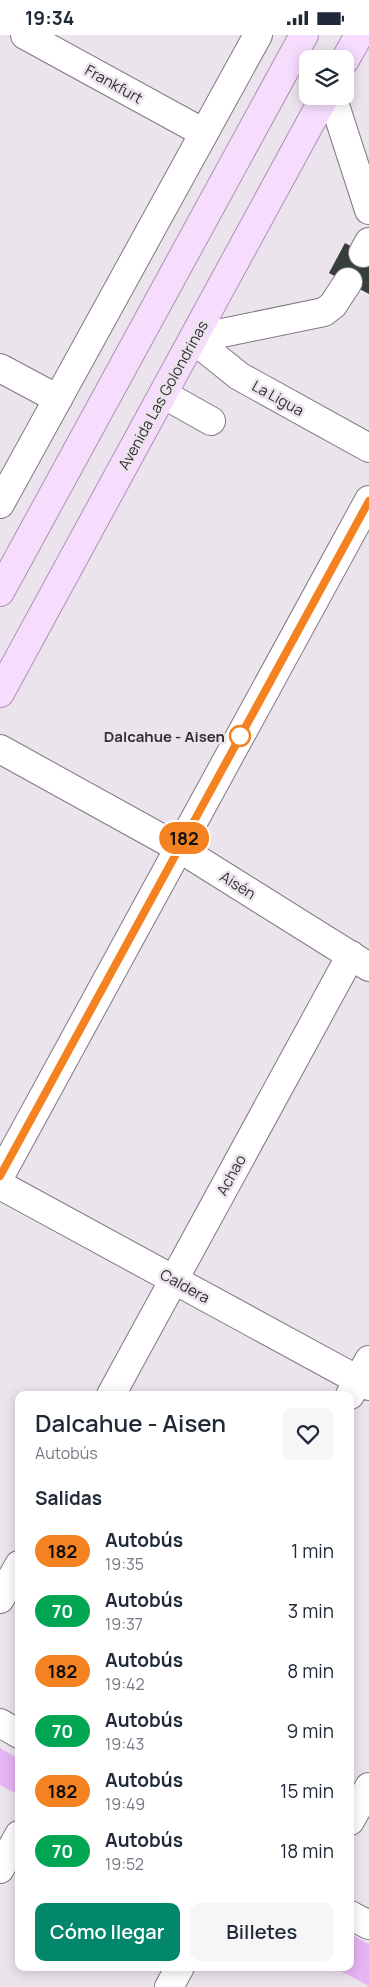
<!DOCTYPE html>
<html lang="es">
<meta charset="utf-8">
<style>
body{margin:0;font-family:Manrope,sans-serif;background:#f6f6f7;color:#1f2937;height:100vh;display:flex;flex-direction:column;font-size:19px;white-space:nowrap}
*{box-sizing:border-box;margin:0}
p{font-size:16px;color:#747a83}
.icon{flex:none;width:28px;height:28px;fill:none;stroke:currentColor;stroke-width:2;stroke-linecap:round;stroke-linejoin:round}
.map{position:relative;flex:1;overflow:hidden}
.drawer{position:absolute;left:15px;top:1356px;width:339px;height:580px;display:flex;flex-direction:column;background:#fff;border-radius:10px;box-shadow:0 2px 12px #0003}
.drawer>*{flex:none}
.badge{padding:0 10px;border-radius:16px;font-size:18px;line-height:32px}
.tools{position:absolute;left:299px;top:15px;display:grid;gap:10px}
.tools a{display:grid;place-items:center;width:55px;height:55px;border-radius:10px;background:#fff;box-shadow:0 2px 12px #0003;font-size:25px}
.map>.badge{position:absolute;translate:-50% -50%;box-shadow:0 0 0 2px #fff}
h2{padding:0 20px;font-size:19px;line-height:45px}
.round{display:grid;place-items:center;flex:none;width:52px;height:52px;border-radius:10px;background:#f6f6f7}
.headline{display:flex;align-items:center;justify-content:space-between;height:85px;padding:0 20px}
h1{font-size:24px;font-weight:600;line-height:38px}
.primary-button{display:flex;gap:10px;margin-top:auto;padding:10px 20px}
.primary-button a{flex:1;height:58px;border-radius:10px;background:#02876a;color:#fff;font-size:20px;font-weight:600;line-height:58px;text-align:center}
.primary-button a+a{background:#f6f6f7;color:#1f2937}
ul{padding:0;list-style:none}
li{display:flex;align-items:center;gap:15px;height:60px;padding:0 20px}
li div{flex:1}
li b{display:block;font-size:19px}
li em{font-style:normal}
li .badge{min-width:55px;font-weight:700;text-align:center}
.status{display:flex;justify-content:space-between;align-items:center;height:35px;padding:0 25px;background:#fff;direction:ltr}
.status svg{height:14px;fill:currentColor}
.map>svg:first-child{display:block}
.green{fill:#e5b4f2}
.building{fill:#363f3c}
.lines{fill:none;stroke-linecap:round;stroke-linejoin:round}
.minor-casing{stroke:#7f7880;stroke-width:30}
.major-casing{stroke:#ae90b5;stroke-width:30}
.minor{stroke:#fff;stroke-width:28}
.major{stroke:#f6dcfd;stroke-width:28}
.line-casing{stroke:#fff;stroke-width:11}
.line{stroke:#f58220;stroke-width:8}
.stop-dot{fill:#fff;stroke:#f58220;stroke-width:2.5}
.labels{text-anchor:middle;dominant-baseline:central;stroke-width:5;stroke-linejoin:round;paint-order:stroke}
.street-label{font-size:15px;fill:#322f33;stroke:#ece4ed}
.stop-label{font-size:15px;font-weight:bold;fill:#322f33;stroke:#ece4ed;text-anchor:end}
</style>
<div class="status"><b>19:34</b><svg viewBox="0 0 49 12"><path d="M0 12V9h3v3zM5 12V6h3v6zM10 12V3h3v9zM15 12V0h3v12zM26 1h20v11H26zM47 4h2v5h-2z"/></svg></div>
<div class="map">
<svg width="369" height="1952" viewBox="0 0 369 1952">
<rect width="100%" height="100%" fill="#ece4ed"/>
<g class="green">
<polygon points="0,1713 19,1724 19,1760 0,1750"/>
<polygon points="350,1899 369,1909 369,1951 335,1933 350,1932"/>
</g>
<polygon class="building" points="345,208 369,221 369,259 329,238"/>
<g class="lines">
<defs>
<g id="minor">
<polyline points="25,0 204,98"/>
<polyline points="332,61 369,175"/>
<polyline points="363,218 369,207"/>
<polyline points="193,304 239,341 369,413"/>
<polyline points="193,304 324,277 333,270 348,247"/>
<polyline points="0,333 58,364"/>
<polyline points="163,359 211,386"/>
<polyline points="0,469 258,0"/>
<polyline points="0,714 179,813 369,932"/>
<polyline points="0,1141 369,465"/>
<polyline points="0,1150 369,1351"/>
<polyline points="111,1360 351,920"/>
<polyline points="350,1360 369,1325"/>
<polyline points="0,1564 19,1530"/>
<polyline points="0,1688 19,1699"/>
<polyline points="350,1786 369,1752"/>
<polyline points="0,1834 19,1800"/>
<polyline points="350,1880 369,1890"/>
<polyline points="169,1952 180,1932"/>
</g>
<g id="major">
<polyline points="345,25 359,0"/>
<polyline points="0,557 304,0"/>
<polyline points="0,658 325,61"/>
</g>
</defs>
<use href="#minor" class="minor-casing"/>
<use href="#major" class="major-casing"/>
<use href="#minor" class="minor"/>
<use href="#major" class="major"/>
</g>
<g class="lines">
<defs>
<polyline id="line" points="0,1141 369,466"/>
</defs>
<use href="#line" class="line-casing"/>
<use href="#line" class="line"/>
</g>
<circle class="stop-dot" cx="240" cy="701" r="10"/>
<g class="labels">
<g class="street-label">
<text transform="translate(114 49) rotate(29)">Frankfurt</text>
<text transform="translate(163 360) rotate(-61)">Avenida Las Golondrinas</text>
<text transform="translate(278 363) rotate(29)">La Ligua</text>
<text transform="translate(238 850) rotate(32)">Aisén</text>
<text transform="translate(231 1140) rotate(-61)">Achao</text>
<text transform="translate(185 1251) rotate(29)">Caldera</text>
</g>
<g class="stop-label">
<text x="225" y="701">Dalcahue - Aisen</text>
</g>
</g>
</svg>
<div class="tools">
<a><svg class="icon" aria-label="layers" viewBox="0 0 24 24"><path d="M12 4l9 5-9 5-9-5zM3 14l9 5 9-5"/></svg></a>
</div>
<b class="badge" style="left:184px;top:803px;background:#f58220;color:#111">182</b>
<section class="drawer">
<div class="headline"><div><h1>Dalcahue - Aisen</h1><p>Autobús</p></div><a class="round"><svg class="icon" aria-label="heart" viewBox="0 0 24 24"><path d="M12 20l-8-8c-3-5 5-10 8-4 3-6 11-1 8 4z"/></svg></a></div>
<h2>Salidas</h2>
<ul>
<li><span class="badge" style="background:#f58220;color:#111">182</span><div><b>Autobús</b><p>19:35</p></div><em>1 min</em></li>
<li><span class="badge" style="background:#00a651;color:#fff">70</span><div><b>Autobús</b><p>19:37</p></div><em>3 min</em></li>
<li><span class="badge" style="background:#f58220;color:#111">182</span><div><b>Autobús</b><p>19:42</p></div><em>8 min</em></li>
<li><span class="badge" style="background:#00a651;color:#fff">70</span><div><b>Autobús</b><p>19:43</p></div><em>9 min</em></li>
<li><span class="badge" style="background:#f58220;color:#111">182</span><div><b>Autobús</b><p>19:49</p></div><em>15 min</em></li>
<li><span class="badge" style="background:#00a651;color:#fff">70</span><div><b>Autobús</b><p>19:52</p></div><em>18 min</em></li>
</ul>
<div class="primary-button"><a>Cómo llegar</a><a>Billetes</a></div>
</section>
</div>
